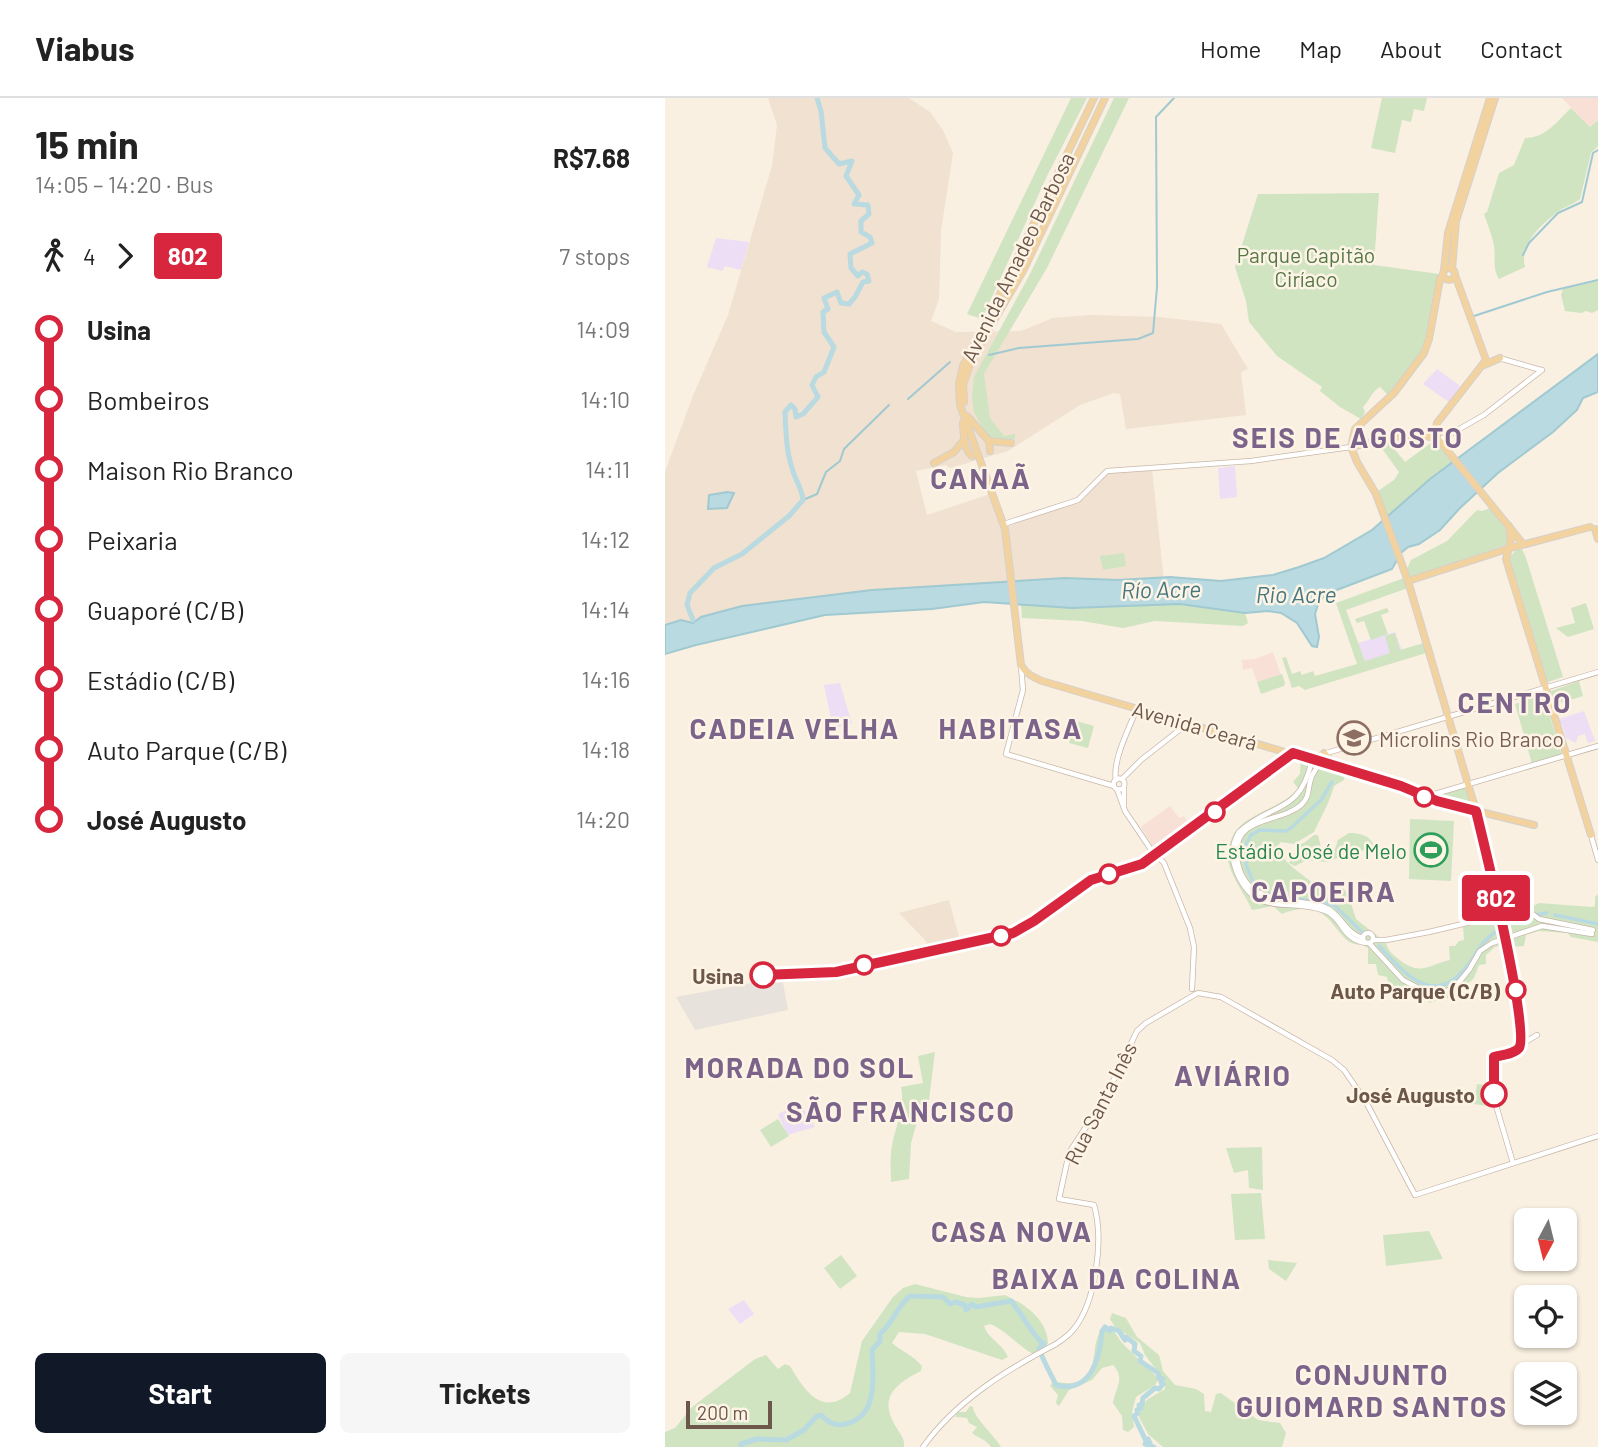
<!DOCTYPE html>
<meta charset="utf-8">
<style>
body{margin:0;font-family:Barlow,sans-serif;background:#f6f6f6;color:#222;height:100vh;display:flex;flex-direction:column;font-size:26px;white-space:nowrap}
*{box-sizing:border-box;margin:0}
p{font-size:23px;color:#767676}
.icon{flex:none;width:38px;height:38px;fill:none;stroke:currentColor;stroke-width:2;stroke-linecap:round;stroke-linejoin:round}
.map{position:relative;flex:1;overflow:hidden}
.side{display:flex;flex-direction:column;background:#fff;width:665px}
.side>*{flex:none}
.badge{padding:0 14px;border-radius:5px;font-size:24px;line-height:46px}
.needle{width:46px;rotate:187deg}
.tools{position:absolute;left:849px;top:1110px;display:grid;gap:14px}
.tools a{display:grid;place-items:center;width:63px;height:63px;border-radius:10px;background:#fff;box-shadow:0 2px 5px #0004;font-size:35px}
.scale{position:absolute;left:21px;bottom:18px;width:86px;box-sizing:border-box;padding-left:7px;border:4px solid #6d574b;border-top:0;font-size:19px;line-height:24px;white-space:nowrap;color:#6d574b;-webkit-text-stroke:5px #fdf4e6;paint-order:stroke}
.map>.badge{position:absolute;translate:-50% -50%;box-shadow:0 0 0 4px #fff}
.legs{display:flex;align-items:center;gap:10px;height:77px;padding:0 35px;font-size:23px}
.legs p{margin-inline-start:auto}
.summary{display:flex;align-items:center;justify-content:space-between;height:119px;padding:0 35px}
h1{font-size:38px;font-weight:700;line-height:52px}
.button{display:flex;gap:14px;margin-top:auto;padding:14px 35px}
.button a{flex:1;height:80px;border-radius:10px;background:#111827;color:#fff;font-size:28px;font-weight:700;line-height:80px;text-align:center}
.button a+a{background:#f6f6f6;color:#222}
ul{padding:0 35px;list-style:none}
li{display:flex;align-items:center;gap:24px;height:70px;font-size:26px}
li i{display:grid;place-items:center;width:10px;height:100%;margin:0 9px;background:currentColor}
li i::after{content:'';width:18px;height:18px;margin:-9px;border:5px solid;border-radius:50%;background:#fff}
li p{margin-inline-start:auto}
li:first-child i{background:linear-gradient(#0000 50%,currentColor 0)}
li:last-child i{background:linear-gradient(currentColor 50%,#0000 0)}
header{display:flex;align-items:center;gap:42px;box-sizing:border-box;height:98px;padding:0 35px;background:#fff;border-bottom:2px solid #e0e0e0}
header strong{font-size:33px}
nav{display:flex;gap:38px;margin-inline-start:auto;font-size:24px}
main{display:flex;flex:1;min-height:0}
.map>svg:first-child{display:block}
.residential{fill:#f0e1d0}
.commercial{fill:#f8e0d6}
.industrial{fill:#e8e2dc}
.education{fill:#eddef5}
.green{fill:#d0e4c2}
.water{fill:#b8dae0;stroke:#a0c9d1;stroke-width:2}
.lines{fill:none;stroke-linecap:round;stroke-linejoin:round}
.stream{stroke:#a0c9d1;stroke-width:2}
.canal{stroke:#b8dae0;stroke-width:3.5}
.river{stroke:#b8dae0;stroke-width:5}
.minor-casing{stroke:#c8b7aa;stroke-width:6}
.major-casing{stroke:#d6d0cd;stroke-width:8}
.minor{stroke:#fff;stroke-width:4.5}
.major{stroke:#f2d39f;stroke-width:6}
.line-1-casing{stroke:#fff;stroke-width:16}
.line-1{stroke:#d7263d;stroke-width:10}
.stop-1-dot{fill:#fff;stroke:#d7263d;stroke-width:3.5}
.labels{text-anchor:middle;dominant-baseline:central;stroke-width:5;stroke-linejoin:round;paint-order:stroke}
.park-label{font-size:21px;fill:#557847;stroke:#fdf4e6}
.street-label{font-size:21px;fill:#6d574b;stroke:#fdf4e6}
.education-label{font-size:21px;fill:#785e54;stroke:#fdf4e6;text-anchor:start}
.leisure-label{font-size:21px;fill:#27864d;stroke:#fdf4e6;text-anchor:end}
.stop-label{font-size:21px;font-weight:bold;fill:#6d574b;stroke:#fdf4e6;text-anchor:end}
.water-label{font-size:23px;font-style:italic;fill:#47767f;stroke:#fdf4e6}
.district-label{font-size:28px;font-weight:bold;letter-spacing:2px;fill:#7c638a;stroke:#fdf4e6}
</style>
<header>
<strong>Viabus</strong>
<nav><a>Home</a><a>Map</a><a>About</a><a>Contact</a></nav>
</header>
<main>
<section class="side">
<div class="summary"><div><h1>15 min</h1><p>14:05 – 14:20 · Bus</p></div><b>R$7.68</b></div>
<div class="legs"><svg class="icon" aria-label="walk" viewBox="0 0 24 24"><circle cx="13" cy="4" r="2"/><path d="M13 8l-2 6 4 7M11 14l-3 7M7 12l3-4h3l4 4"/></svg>4<svg class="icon" aria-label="forward" viewBox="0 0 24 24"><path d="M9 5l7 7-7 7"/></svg><b class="badge" style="background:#d7263d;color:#fff">802</b><p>7 stops</p></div>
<ul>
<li><i style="color:#d7263d"></i><b>Usina</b><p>14:09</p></li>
<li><i style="color:#d7263d"></i><span>Bombeiros</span><p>14:10</p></li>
<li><i style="color:#d7263d"></i><span>Maison Rio Branco</span><p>14:11</p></li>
<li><i style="color:#d7263d"></i><span>Peixaria</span><p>14:12</p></li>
<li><i style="color:#d7263d"></i><span>Guaporé (C/B)</span><p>14:14</p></li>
<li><i style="color:#d7263d"></i><span>Estádio (C/B)</span><p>14:16</p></li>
<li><i style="color:#d7263d"></i><span>Auto Parque (C/B)</span><p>14:18</p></li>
<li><i style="color:#d7263d"></i><b>José Augusto</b><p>14:20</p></li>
</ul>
<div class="button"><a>Start</a><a>Tickets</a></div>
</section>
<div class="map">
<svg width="933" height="1349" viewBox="0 0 933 1349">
<rect width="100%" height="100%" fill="#f9f0e1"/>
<g class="residential">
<polygon points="103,0 244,0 265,14 278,32 288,55 276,133 274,201 266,223 291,234 356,233 388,220 426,217 494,219 556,226 583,271 576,274 581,317 461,331 455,296 449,295 415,307 343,353 285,370 281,367 251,373 262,417 325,396 337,430 419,401 439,376 449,373 487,371 500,493 291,490 0,535 0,374 27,300 63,217 107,68 112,27"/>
<polygon points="284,802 295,843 263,850 261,843 234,815"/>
</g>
<g class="commercial">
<polygon points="897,0 933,0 933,21 925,29"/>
<polygon points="608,554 616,577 592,584 587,570 578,572 577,562 590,561"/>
<polygon points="505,708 514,720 519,718 524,727 489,750 476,729"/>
</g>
<polygon class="industrial" points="117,879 123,912 30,932 11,899"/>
<g class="education">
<polygon points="51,140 84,144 76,172 60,168 57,173 42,169"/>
<polygon points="772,271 795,288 784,304 758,286"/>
<polygon points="570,368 572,399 555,401 553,370"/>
<polygon points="730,534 737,552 700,563 693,545"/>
<polygon points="175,585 187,626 168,630 159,587"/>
<polygon points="919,613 930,643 923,645 920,636 913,638 911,645 901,640 897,626 893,627 891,622"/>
<polygon points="135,1005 150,1029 122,1037 113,1016"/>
<polygon points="79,1202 89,1216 75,1226 63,1211"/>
</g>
<g class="green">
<polygon points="406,0 422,0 382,78 317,221 302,216"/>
<polygon points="449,0 464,0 382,170 319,276 325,320 339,338 350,336 350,341 329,343 322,338 309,314 307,300 309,279 366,174"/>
<polygon points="717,0 762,0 759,13 749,11 746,24 737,22 730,55 706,50"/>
<path d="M906,10L925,29L933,22V48L926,55L915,101C908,107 898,109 891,115C875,128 854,147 860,169L834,181C827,170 831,160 829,148C828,140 822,125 819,116L822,114L834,75L849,67L860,40C881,40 892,23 906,10Z"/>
<path d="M714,95L709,167L774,176L759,248L745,274L724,298L715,289C706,294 705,302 698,309L700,314L696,321L675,309L655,293L657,289L612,258L584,224L581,203L570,169L593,96Z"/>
<polygon points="933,183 933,212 927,215 921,213 916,215 900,213 896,197 898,191"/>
<polygon points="722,342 740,364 770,342 791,364 773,374 723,418 713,393 729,382 734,374 713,345"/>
<path d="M828,409C838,422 847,431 841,447L743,480L741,473L746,462L782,443L812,412L817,413Z"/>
<polygon points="852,451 857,451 861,460 898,579 883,584 845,462 845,459"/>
<polygon points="459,455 461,468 438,472 435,458"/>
<polygon points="739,480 743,490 681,512 700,563 725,555 720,538 730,535 735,552 759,545 761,555 640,592 634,588 627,590 617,560 621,559 627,576 635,573 637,577 648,573 650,578 692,566 671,505"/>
<polygon points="921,505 929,531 903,539 891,530 910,525 906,510"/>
<polygon points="356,506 407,510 515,506 580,515 583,525 578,528 490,523 458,530 417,523 357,520"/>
<polygon points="722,510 724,514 716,517 723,536 706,542 699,523 692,525 690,521"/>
<polygon points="617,576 620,585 619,588 596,596 592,584"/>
<polygon points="914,583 918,598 890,607 886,593"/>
<polygon points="878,596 897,658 867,666 850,606"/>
<polygon points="411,623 429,628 423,650 404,645"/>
<path d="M636,659L680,673L679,682L669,688C664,706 656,719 649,734L629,746L616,744L613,747C615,765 639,776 652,789L676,788L683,796L691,821L715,840L720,839C721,848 724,854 731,859C755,879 760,868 785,862L784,848H790L794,843L799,842L798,829L861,812L874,805L927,809L930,808V799L933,796V844L906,839L903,835L874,833L861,837L859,848L846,849L843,845L830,849L821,857V866L814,867L809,880L790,898L764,905L755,894L744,889L730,895L725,894L722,879L713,877L711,866H703V850L698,847C666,850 673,794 617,816L608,808L587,812C580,796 567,781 563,763C561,757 564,753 565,747C569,716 616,713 633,690L628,684L635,676Z"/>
<polygon points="802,689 807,707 767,697"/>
<polygon points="745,721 789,723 786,783 744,781"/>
<path d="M684,735C695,735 705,737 709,748L694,754L689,758L675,759L662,764L642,762L630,768L624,765L632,754L631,747L639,745L649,737H653L657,754L663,756L669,754L673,742Z"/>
<path d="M270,954L264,1002L253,1020L246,1045L244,1081L226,1084C226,1075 225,1065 226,1055C228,1032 241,1012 236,989L258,985L253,958Z"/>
<polygon points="812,986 826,988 829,1009 809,1006"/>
<polygon points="113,1021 124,1038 106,1049 95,1032"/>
<polygon points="597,1049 598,1092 584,1090 583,1072 569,1075 561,1050"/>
<polygon points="596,1095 600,1141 570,1142 566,1096"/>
<polygon points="764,1133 778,1161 721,1168 718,1137"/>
<polygon points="176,1157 192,1178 175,1191 159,1170"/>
<polygon points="603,1162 632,1165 621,1183 604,1171"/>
<path d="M250,1186L301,1199L314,1200L340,1197C360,1206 383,1222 383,1246L368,1256C352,1247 342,1233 325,1226L319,1228C323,1241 338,1246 343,1259L337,1262L260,1236L234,1234L227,1245C237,1254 248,1257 257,1268L256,1273C230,1286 213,1300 231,1329C235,1336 240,1340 239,1349H0V1334L10,1330L27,1309L90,1261L101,1257L113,1271L120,1266L125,1268C138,1290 156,1320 185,1295L197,1243L228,1199L238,1190Z"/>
<polygon points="447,1215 461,1220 472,1239 494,1257 498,1273 510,1287 531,1291 539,1296 540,1313 546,1314 551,1296 556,1295 593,1322 615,1325 621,1335 617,1349 498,1349 483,1336 474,1319 475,1310 483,1301 500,1291 500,1283 480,1257 475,1245 450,1229 445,1221"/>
<path d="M442,1228L446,1229L457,1245L494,1281L490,1287L471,1299L467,1314L469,1329L463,1334L458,1332L457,1318L448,1305C450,1291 461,1280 448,1267L437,1270L427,1282L404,1292L394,1308L391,1305L393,1297L385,1288L388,1283C447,1297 417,1240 442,1228Z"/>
<path d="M305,1308L308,1309C309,1320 329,1337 336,1349H326C321,1341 313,1340 307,1335L312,1329L304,1325L302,1320L290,1319L293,1314H301Z"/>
</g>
<g class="water">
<polygon points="933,256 933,294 918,300 912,312 888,334 833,375 795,410 775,432 754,446 743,449 736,455 727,471 664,495 654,503 650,516 654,539 652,549 647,548 632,525 616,515 603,513 580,515 515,506 407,510 319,504 267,511 160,517 31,547 0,556 0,527 16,522 28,525 36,519 77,508 207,492 400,480 453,482 505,479 556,483 608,477 634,469 659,460 707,432 765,381"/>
<polygon points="62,394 69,395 62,410 43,411 44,397"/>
</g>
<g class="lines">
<g class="stream">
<polyline points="858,157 864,145 893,115 917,104 928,55 933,52"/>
<polyline points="809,218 882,194 933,182"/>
<polyline points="324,257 354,250 473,241 488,235 492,189 491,19 509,0"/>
<polyline points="243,301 285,264"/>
<polyline points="138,402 152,396 161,374 175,363 179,351 224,307"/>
</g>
<g class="canal">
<polyline points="667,684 656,702 626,730 621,733 595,732 586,737 581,746 581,767 590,788 600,795 669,807 698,835"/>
<polyline points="870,817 882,815"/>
<polyline points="890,817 933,826"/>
<polyline points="842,827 864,818"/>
<path d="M714,848C736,871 766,910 798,873C813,856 811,848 833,832"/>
</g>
<g class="river">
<path d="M28,522L22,507L25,495L49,470L77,456L124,418L138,402C137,390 130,382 127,370C121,352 121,333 120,314L126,307L130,311L131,319L138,316L153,299L147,287L151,279L159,274L169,249L159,234L158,214L163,211L159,200L172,194L176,205L184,206L190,199L198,184L204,183L202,176L197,174L193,178L186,170L185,156L207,145L205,139L196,134V123L204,116L203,107L189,106L194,97L181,78L187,63L174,66L160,50L156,13L152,0"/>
<path d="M76,1349V1346L92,1341L121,1342L139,1332L151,1319L156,1317C164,1325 169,1328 180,1326C214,1319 208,1278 207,1252L215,1243V1236C228,1225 232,1208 245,1198L278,1199L285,1206L290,1204L300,1207L301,1212L307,1206L311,1209L346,1203C356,1214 369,1240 379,1246L374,1250C379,1265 385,1274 391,1287C426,1296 435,1260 437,1233L440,1229L445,1233L446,1230L454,1233L460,1242L461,1239L470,1246L469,1253L476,1258L475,1263L493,1275L494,1280L498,1281L496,1284L498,1286L494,1291L490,1290L478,1300L477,1306L474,1307L476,1310L472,1312L473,1315L469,1318L481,1343L483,1341L485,1345L480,1346L489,1349"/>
</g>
<defs>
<g id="minor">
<polyline points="834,260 876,272"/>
<polyline points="775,342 819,317 877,272"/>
<polyline points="342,425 413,402 442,373 586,363 686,349"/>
<polyline points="356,568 358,592 341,656 449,688"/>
<polyline points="645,660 933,574"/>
<path d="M647,662C635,717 607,704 574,734C566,747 566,761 572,775C592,821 624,799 660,813C679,820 675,841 701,845"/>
<path d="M655,664C653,669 649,673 647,678C642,689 646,698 636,707C621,720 598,719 582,731C573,738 571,750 572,760C579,809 622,798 657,808C676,814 679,835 698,840"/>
<circle cx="454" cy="686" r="5.5"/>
<polyline points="457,681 476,662 522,626"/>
<path d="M451,682C447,662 465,629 472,610"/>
<polyline points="452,691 460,713 485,750 499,765 525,830 529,849 527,891"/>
<polyline points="763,698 933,648"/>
<polyline points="459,709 459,690"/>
<path d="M811,713L840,842L856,933C857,956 849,954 829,959L830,1004L848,1065"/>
<polyline points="926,737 933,762"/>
<polyline points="492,756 626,657"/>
<circle cx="703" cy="840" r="5"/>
<polyline points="708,842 721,842 764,834 861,811 874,821 928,832"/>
<polyline points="704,845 738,882 763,895 773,897 790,889 804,872 815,853 827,845 877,828 927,836"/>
<polyline points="533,895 556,899 667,962 679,972 701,1004 750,1097 933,1038"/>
<polyline points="857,946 872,937"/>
<path d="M258,1349C291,1303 341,1272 391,1246C397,1242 403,1238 408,1232C431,1205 439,1141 429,1107L394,1101L404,1055L441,998L472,933L481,925L531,896"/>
</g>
<g id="major">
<path d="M429,0L321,225L298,268L294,286L295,307L340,431L356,567C361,576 368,579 377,583L736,688L772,703L869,727"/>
<circle cx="784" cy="176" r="6"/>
<polyline points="787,171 791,123 830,0"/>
<polyline points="779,172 783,135 825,0"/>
<polyline points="778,177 775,181 764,241 759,255 729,295 690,331 686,349 692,364 711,396 743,483 811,713"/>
<polyline points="790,177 821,262 772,325 771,330 773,341 858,446"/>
<polyline points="819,267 835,260"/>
<polyline points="299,304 298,287 307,260 358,173 440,0"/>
<polyline points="302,318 324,343 325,353"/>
<path d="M298,325C299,336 298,351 307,358"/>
<polyline points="324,343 346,345"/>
<path d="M686,349C715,343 744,331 773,341"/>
<polyline points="269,365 289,354 299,342"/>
<polyline points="844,428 846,442 841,461 926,737"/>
<polyline points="930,431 933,441"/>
<polyline points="743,483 842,451 925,429"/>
<polyline points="659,655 670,668"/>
</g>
</defs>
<use href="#minor" class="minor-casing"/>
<use href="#major" class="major-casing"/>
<use href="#minor" class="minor"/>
<use href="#major" class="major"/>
</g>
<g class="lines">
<defs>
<path id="line-1" d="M98,877L171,874L348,835L369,823L426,782L477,766L628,655L736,688L772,703L811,713C818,742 866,935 854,950C849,956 836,957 829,959V996"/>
</defs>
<use href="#line-1" class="line-1-casing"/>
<use href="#line-1" class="line-1"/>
</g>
<defs>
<symbol id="university-ring" viewBox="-11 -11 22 22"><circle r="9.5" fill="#fdf4e6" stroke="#8d6e63" stroke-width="1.5"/><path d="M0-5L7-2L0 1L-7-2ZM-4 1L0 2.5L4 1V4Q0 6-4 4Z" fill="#8d6e63"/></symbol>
<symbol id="stadium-ring" viewBox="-11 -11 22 22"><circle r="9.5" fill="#fdf4e6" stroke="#2e9e5b" stroke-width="1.5"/><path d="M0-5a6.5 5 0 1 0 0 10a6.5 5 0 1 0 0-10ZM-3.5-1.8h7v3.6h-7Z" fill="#2e9e5b"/></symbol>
</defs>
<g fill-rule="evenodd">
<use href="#university-ring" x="670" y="621" width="38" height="38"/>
<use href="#stadium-ring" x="747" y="733" width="38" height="38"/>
</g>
<g class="stop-1-dot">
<circle cx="759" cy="699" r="9"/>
<circle cx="550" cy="714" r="9"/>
<circle cx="444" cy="776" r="9"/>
<circle cx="336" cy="838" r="9"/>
<circle cx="199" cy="867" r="9"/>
<circle cx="98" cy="877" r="12"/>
<circle cx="851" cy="892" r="9"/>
<circle cx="829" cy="996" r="12"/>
</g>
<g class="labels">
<g class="park-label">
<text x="641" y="156">Parque Capitão<tspan x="641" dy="24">Ciríaco</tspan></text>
</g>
<g class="street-label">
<text transform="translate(352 159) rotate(-64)">Avenida Amadeo Barbosa</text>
<text transform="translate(530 627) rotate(16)">Avenida Ceará</text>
<text transform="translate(435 1005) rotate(-63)">Rua Santa Inês</text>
</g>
<g class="education-label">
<text x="714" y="640">Microlins Rio Branco</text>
</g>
<g class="leisure-label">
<text x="742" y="752">Estádio José de Melo</text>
</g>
<g class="stop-label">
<text x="79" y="877">Usina</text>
<text x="835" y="892">Auto Parque (C/B)</text>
<text x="810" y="996">José Augusto</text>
</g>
<g class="water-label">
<text transform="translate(496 491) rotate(-1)">Río Acre</text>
<text x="631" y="496">Rio Acre</text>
</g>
<g class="district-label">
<text x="683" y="339">SEIS DE AGOSTO</text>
<text x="316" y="380">CANAÃ</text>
<text x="850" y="604">CENTRO</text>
<text x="130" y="630">CADEIA VELHA</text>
<text x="346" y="630">HABITASA</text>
<text x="659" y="793">CAPOEIRA</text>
<text x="135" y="969">MORADA DO SOL</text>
<text x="568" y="977">AVIÁRIO</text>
<text x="236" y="1013">SÃO FRANCISCO</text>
<text x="347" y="1133">CASA NOVA</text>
<text x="452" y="1180">BAIXA DA COLINA</text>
<text x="707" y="1276">CONJUNTO<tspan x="707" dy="32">GUIOMARD SANTOS</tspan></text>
</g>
</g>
</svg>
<div class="tools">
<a><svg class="needle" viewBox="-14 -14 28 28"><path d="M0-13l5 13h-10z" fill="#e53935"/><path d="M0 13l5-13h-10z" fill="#767676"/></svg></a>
<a><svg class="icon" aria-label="locate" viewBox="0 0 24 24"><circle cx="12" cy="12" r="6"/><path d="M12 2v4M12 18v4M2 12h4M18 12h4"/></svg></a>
<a><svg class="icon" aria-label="layers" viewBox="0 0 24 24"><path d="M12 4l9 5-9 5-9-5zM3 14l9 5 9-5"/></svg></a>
</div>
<div class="scale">200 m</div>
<b class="badge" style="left:831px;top:800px;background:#d7263d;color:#fff">802</b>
</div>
</main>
